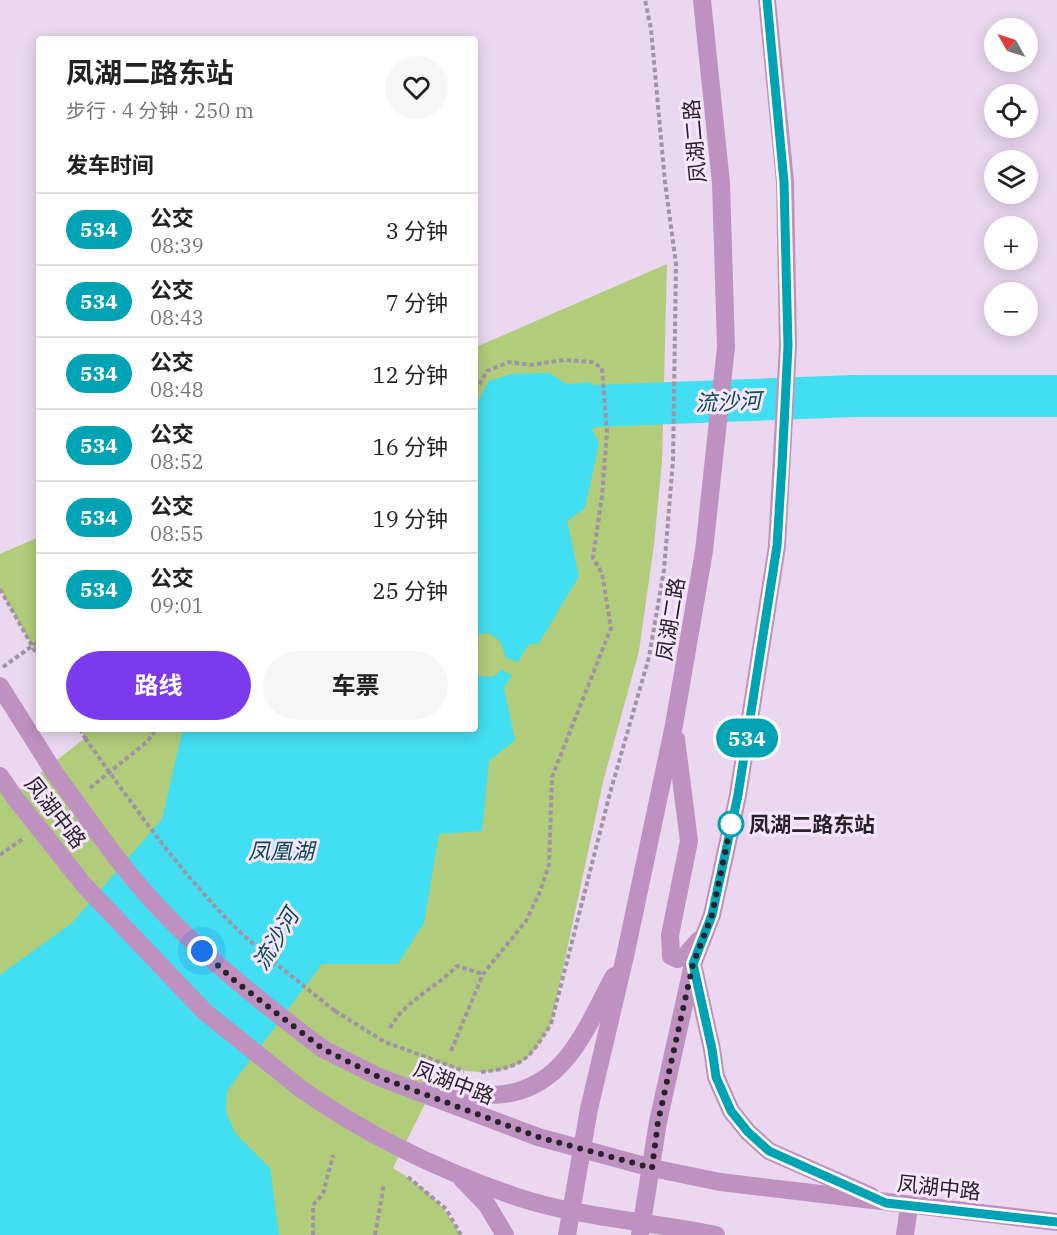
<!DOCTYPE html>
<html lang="zh">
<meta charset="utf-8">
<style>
body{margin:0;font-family:"IBM Plex Serif","Noto Sans SC",serif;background:#f6f6f6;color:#222;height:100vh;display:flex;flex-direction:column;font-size:22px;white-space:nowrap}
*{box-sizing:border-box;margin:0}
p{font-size:20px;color:#767676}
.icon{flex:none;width:33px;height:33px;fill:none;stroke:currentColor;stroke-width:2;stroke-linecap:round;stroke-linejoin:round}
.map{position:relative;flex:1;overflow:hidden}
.details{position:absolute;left:36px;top:36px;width:442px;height:696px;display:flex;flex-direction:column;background:#fff;border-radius:6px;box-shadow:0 3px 15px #0003}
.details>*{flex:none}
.badge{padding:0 12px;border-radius:20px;font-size:21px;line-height:39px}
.needle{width:39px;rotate:309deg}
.controls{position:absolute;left:984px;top:18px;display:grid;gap:12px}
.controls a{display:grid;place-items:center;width:54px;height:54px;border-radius:50%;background:#fff;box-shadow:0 3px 15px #0003;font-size:30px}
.you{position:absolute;width:30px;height:30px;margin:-15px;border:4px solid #fff;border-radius:50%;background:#1a73e8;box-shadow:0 0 0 9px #1a73e833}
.map>.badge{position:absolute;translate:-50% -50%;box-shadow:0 0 0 3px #fff}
h2{padding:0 30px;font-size:22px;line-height:54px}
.round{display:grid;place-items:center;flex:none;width:63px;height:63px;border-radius:32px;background:#f6f6f6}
.summary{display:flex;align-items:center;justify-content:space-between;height:102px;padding:0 30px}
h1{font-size:28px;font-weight:700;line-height:45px}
.action{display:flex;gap:12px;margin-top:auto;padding:12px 30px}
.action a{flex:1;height:69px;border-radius:36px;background:#7c3aed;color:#fff;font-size:24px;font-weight:700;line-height:69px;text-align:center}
.action a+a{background:#f6f6f6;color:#222}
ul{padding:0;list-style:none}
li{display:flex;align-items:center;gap:18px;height:72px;padding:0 30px;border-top:2px solid #e0e0e0}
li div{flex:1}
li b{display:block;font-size:22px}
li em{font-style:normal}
li .badge{min-width:66px;font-weight:700;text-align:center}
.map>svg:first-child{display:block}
.green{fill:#b1cc7a}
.water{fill:#42def1}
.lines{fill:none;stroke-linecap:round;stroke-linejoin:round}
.river{stroke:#42def1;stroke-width:42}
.path{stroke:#a193a5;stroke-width:4;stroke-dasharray:4.5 3;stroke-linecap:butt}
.minor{stroke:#bf91c0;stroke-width:18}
.path-bridge{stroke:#a193a5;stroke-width:4;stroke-dasharray:4.5 3;stroke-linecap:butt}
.minor-bridge{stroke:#bf91c0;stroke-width:18}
.line-casing{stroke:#fff;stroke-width:14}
.line{stroke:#00a3b4;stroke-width:9}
.walk{stroke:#29222b;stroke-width:6;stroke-dasharray:0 10.8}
.stop-dot{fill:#fff;stroke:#00a3b4;stroke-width:3}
.labels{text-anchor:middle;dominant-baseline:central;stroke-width:6;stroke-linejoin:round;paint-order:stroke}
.street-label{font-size:21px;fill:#29222b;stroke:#f8e5fe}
.stop-label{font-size:21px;font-weight:bold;fill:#29222b;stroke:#f8e5fe;text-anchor:start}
.water-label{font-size:22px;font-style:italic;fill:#064c54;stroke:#f8e5fe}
</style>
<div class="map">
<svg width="1057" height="1235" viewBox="0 0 1057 1235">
<rect width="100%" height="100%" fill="#ebd8f0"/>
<g class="green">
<path d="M667,264L662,461L654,545L639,651L603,782L551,1024C545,1033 540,1045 533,1052C509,1078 474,1074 444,1066L393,1168C424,1187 443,1203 461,1235H0V792L9,798L85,738L80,729H476V347Z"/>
<polygon points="39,537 39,658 0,589 0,554"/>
</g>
<g class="water">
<polygon points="549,373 567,384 591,382 592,430 599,443 585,508 567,521 579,576 539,643 528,645 518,662 506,658 500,641 489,633 476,635 477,403 489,381 512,374"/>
<polygon points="501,670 512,675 504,688 515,740 489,761 482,831 439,834 424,923 398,964 322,964 227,1091 226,1113 236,1134 270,1168 279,1235 0,1235 0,975 72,923 162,819 183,729 476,729 476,676 493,677"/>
</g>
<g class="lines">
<polyline class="river" points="476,503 519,439 592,406 854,396 1057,396"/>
<g class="path">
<polyline points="0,589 39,658"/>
<polyline points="3,667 39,641"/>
<polyline points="80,729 85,738"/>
<polyline points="90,788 148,741 156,729"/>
<polyline points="0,855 24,838"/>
<polyline points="335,1011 385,1042 464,1071"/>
<path d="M390,1028C404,1001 436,988 457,966L483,974"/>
<polyline points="451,1051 483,974 526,921 539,894 549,865 552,777 611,628 602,573 593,558 602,496 607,432 602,368 592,362 564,360 531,365 509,362 487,371 476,390"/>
<path d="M481,1072C524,1067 528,1060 551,1024L610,793L649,657L664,570L673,460L676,264L665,182L651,29L645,0"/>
<polyline points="408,1177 446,1209 461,1235"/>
<polyline points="313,1235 313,1205 323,1194 333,1155"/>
<polyline points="375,1235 384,1184"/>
</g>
<g class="minor">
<polyline points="0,686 54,772"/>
<polyline points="676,739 689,841 670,935 671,956 677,959 684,957 699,940"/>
<polyline points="0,776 15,798"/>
<polyline points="694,969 712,1049 716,1077 731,1111 748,1132 769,1151 871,1196"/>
<polyline points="323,1049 379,1077 538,1137 652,1168 720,1182 1057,1222"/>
<path d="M301,1089C365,1134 439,1170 514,1196C575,1217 652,1222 716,1235"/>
<path d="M428,1089C448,1091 468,1095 488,1095C562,1096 584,1032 614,976"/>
<polyline points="462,1179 487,1205 505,1235"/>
<polyline points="567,1235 589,1109 626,952 674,725 704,551 726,347 721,183 702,0"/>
<polyline points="640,1235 658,1122 693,964 712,915 738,795 777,546 788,346 785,182 767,0"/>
<polyline points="905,1235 909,1207"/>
</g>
<path class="path-bridge" d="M85,738C131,802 175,866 230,922C262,954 299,982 335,1011"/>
<g class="minor-bridge">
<path d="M54,772C88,818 120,867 160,909C209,961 265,1005 323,1049"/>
<polyline points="15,798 84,885 205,1012 301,1089"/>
</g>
</g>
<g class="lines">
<defs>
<polyline id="line" points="767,0 784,182 788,346 782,465 777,546 738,795 712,915 693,964 712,1049 716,1077 731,1111 748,1132 769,1151 886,1203 1057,1222"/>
</defs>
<use href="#line" class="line-casing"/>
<use href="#line" class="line"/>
<polyline class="walk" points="202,951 235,981 323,1049 379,1077 538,1137 652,1168 658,1122 693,964 712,915 733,815 731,824"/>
</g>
<circle class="stop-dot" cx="731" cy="824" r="12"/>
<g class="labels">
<g class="street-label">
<text transform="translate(694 141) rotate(-95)">凤湖二路</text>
<text transform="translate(670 619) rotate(-81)">凤湖二路</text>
<text transform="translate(56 812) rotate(52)">凤湖中路</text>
<text transform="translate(454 1082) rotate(21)">凤湖中路</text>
<text transform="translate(939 1187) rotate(6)">凤湖中路</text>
</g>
<g class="stop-label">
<text x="749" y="824">凤湖二路东站</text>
</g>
<g class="water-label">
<text transform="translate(728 401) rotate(-2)">流沙河</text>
<text x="281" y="850">凤凰湖</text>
<text transform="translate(275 939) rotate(-59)">流沙河</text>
</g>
</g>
</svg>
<div class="controls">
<a><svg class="needle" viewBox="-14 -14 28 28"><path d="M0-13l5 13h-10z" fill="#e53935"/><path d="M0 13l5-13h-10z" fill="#767676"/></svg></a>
<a><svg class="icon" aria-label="locate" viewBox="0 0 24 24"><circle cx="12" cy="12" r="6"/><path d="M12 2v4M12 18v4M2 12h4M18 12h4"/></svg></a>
<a><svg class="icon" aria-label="layers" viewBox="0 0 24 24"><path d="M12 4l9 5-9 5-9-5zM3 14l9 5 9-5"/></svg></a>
<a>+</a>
<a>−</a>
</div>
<div class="you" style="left:202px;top:951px"></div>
<b class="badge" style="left:747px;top:738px;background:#00a3b4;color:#fff">534</b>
<section class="details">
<div class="summary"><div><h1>凤湖二路东站</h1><p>步行 · 4 分钟 · 250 m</p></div><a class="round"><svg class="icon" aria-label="heart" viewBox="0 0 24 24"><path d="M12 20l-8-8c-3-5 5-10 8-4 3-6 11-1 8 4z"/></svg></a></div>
<h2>发车时间</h2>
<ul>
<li><span class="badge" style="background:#00a3b4;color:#fff">534</span><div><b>公交</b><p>08:39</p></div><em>3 分钟</em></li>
<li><span class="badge" style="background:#00a3b4;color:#fff">534</span><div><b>公交</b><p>08:43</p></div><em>7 分钟</em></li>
<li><span class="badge" style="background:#00a3b4;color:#fff">534</span><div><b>公交</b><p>08:48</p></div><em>12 分钟</em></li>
<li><span class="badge" style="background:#00a3b4;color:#fff">534</span><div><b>公交</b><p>08:52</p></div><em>16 分钟</em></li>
<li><span class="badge" style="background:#00a3b4;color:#fff">534</span><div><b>公交</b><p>08:55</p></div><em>19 分钟</em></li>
<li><span class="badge" style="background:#00a3b4;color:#fff">534</span><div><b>公交</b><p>09:01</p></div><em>25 分钟</em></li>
</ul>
<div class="action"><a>路线</a><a>车票</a></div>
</section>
</div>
